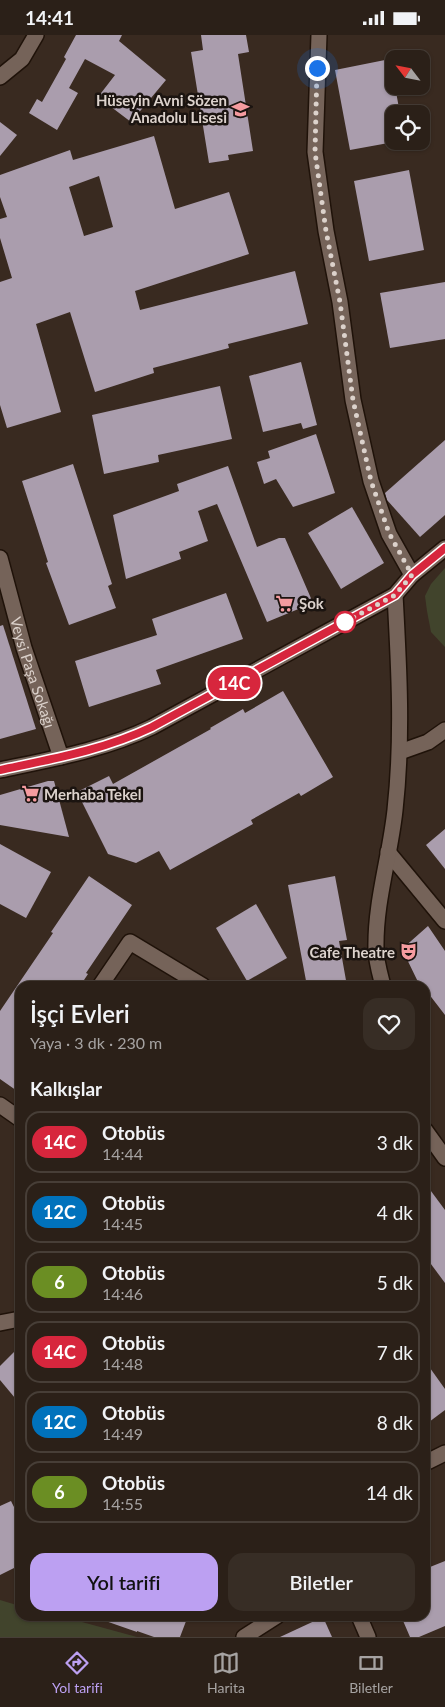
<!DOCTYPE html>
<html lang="tr">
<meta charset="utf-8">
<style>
body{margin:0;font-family:Lato,sans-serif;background:#372d25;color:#f1f3f6;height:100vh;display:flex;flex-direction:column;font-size:19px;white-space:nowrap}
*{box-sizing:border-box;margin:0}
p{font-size:16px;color:#a6a3a2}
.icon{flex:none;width:28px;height:28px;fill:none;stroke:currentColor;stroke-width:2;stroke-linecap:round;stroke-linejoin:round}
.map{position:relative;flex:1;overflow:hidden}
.details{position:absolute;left:15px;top:946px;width:415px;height:640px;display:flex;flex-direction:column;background:#2b2018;border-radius:15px;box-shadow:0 1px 4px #0004,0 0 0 1px #473e37}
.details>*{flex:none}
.badge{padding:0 10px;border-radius:16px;font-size:18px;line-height:32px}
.needle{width:32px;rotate:302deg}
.tools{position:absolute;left:385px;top:15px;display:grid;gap:10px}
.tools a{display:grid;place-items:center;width:45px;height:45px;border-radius:10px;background:#2b2018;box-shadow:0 1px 4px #0004,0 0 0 1px #473e37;font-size:25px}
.you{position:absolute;width:25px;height:25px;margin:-12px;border:4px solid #fff;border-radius:50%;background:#1a73e8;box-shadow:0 0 0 8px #1a73e833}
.map>.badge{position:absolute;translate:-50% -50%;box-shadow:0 0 0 2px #fff}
h2{padding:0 15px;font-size:19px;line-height:45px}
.round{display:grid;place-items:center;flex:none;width:52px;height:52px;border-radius:15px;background:#372d25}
.headline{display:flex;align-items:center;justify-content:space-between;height:85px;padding:0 15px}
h1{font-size:24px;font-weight:600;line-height:38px}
.button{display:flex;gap:10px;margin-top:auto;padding:10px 15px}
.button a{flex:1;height:58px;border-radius:15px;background:#bca0f2;color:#111;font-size:20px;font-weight:600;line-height:58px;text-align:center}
.button a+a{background:#372d25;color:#f1f3f6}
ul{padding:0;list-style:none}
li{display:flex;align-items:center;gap:15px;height:62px;margin:0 10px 8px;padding:0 5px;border:2px solid #473e37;border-radius:15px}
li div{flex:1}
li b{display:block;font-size:19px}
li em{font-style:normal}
li .badge{min-width:55px;font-weight:700;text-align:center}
.status{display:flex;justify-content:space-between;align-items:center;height:35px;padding:0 25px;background:#2b2018;direction:ltr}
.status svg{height:14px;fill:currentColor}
.menu{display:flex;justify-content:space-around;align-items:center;height:70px;border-top:1px solid #473e37;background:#2b2018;font-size:14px;color:#a6a3a2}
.menu a{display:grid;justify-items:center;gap:2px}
.menu .on{color:#bca0f2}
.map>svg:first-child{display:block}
.green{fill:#41442c}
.building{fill:#aa9dad;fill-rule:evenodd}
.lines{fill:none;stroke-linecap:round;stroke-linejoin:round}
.minor-casing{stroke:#1f1209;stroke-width:18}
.tertiary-casing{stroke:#1f1209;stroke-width:18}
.minor{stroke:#756359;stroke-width:15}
.tertiary{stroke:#756359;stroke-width:15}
.line-casing{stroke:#fff;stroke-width:11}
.line{stroke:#d7263d;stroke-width:8}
.walk{stroke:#dcd2cc;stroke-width:5;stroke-dasharray:0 9}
.stop-dot{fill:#fff;stroke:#d7263d;stroke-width:2.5}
.labels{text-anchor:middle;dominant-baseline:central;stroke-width:5;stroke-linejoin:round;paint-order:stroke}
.poi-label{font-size:15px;font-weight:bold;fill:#dcd2cc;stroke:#1b1410;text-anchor:end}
.street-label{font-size:15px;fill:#dcd2cc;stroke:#1b1410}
</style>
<div class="status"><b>14:41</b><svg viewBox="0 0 49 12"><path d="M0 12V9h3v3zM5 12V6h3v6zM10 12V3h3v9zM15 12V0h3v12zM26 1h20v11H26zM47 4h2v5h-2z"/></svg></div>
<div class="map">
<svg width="445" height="1602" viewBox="0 0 445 1602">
<rect width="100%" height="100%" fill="#392a20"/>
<g class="green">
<polygon points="445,533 445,612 431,597 427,576 425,561 431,549"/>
<polygon points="0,1565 20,1571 20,1581 60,1581 137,1602 0,1602"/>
</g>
<g class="building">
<polygon points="76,0 122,0 119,6 166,45 131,87 98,62 115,40 85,24 69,53 78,58 57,95 29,78 37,64 42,67 66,24 64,22"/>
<polygon points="201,0 246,0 249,17 238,19 253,116 228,120 229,125 209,128 191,17 203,15"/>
<polygon points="390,24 394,51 395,51 400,79 394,79 394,107 350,115 335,35"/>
<polygon points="0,87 17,100 0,121"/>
<path d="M154,101L175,174L229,157L249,219L135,256L140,275L295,236L308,289L228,309L229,313L153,333L154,338L95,357L70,277L36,289L61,377L7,393L0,370V247L12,243L0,203V184L7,182L0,162V140L70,115L73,125ZM99,141L113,192L84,201L69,152Z"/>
<polygon points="409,135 424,215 369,226 354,146"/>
<polygon points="445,247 445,304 390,313 380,258"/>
<polygon points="301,327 317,390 303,394 301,388 263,397 249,341"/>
<polygon points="220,351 232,404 158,420 159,427 104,439 92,380"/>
<polygon points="316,399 335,458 293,472 276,444 264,449 257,427 270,423 268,416"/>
<polygon points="445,405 445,480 420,502 387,465 385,458"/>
<polygon points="73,429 112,549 108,551 116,573 69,590 46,528 48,527 22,446"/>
<polygon points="228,431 257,512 279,503 285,503 313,568 267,587 217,469 198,476 208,506 179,517 181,524 126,544 113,480 179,456 177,449"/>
<polygon points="352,472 384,528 341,554 308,498"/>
<polygon points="226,558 243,604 156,635 161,649 89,672 75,626 157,600 152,584"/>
<polygon points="3,590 36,694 0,704 0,591"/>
<polygon points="283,656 333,742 301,761 299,758 251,785 253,789 170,835 159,816 136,828 108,819 77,757 109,741 113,749 211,694 210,693 243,674 245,678"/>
<polygon points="48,746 54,746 69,802 0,790 0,760"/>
<polygon points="445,794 445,834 426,810"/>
<polygon points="0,809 51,837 26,883 0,869"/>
<polygon points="89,841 132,870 86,938 88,939 80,951 20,951 20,1058 0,1044 0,976 53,898 51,897"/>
<polygon points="335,841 347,905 339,906 347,951 307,951 288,850"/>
<polygon points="256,869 287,923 247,946 216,893"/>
<polygon points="428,891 445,916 445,980 425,954 425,951 420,951 402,914"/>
<polygon points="425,1148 445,1175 445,1248 425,1221"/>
<polygon points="20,1311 20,1369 0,1345 0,1331"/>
<polygon points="425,1326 445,1354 445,1375 425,1390"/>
<polygon points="11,1466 16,1476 20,1473 20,1530 0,1540 0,1471"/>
<polygon points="445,1526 445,1591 419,1602 410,1602 401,1581 425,1581 425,1534"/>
<polygon points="97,1581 188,1581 180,1602 154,1602 137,1596 137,1597 97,1583"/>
<polygon points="323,1582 332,1602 280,1602"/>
</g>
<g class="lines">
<defs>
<g id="minor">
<polyline points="319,0 315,117 326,196 340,267 353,365 371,446 389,499 412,540"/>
<polyline points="0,42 22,24 36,0"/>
<path id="s1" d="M0,523L24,613L61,722"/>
<polyline points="400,717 428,707 445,695"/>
<polyline points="388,817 445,886"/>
<polyline points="100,951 130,907 203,951"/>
<path d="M383,951C380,939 376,926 376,914C375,867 390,822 395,775C403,703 399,632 395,560"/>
<polyline points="0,1070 20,1084"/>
<polyline points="425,1095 445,1123"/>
<polyline points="0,1288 20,1284"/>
<polyline points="425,1428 445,1418"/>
<polyline points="359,1581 368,1602"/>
<polyline points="244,1602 277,1581"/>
</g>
<path id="tertiary" d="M0,735C52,724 104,715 152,692L395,560L412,540L445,513"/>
</defs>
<use href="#minor" class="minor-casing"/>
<use href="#tertiary" class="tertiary-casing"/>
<use href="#minor" class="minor"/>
<use href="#tertiary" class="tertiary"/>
</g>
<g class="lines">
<defs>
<path id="line" d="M0,735C52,724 104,715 152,692L395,560L412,540L445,513"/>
</defs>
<use href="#line" class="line-casing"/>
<use href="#line" class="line"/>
<polyline class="walk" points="317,33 315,117 326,196 340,267 353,365 371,446 389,498 412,540 395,560 345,587"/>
</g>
<defs>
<symbol id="school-bare" viewBox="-9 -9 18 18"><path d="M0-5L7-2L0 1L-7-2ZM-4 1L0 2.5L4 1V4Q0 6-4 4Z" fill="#f59b9f" stroke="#1b1410" stroke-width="2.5" paint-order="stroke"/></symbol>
<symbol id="supermarket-bare" viewBox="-9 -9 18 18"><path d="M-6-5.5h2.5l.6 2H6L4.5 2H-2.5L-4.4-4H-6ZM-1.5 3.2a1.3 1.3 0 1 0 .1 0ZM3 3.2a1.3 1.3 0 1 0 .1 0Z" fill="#f59b9f" stroke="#1b1410" stroke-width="2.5" paint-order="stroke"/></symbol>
<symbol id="theatre-bare" viewBox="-9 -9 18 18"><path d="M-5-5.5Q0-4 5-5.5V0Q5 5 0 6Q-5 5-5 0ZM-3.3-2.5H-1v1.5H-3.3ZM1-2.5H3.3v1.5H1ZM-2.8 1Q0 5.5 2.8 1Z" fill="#f59b9f" stroke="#1b1410" stroke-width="2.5" paint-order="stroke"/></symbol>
</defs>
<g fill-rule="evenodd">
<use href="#school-bare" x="228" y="62" width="25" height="25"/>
<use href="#supermarket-bare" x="272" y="556" width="25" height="25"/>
<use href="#supermarket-bare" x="18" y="746" width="25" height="25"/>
<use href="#theatre-bare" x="396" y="904" width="25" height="25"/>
</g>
<circle class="stop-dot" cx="345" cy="587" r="10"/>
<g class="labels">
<g class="poi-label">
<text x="227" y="65">Hüseyin Avni Sözen<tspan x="227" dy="17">Anadolu Lisesi</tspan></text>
<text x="299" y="568" text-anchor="start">Şok</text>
<text x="44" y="759" text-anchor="start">Merhaba Tekel</text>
<text x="395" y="917">Cafe Theatre</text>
</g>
<g class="street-label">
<text stroke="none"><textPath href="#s1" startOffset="119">Veysi Paşa Sokağı</textPath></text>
</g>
</g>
</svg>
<div class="tools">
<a><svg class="needle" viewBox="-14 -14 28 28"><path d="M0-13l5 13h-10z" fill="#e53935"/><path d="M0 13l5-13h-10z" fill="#a6a3a2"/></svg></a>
<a><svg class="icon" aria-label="locate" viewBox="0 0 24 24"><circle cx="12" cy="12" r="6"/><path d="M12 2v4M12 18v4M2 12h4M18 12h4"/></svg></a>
</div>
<div class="you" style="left:317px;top:33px"></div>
<b class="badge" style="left:234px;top:648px;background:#d7263d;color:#fff">14C</b>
<section class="details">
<div class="headline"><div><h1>İşçi Evleri</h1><p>Yaya · 3 dk · 230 m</p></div><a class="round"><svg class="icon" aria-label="heart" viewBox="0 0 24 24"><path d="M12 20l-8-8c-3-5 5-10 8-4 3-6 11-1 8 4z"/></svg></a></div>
<h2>Kalkışlar</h2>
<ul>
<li><span class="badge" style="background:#d7263d;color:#fff">14C</span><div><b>Otobüs</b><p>14:44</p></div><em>3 dk</em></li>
<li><span class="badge" style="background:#0072bc;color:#fff">12C</span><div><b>Otobüs</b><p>14:45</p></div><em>4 dk</em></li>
<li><span class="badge" style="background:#6b8e23;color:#fff">6</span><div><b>Otobüs</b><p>14:46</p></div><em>5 dk</em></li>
<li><span class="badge" style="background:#d7263d;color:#fff">14C</span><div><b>Otobüs</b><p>14:48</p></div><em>7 dk</em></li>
<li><span class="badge" style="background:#0072bc;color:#fff">12C</span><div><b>Otobüs</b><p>14:49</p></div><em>8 dk</em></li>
<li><span class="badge" style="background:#6b8e23;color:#fff">6</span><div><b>Otobüs</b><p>14:55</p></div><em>14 dk</em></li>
</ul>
<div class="button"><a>Yol tarifi</a><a>Biletler</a></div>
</section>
</div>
<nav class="menu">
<a class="on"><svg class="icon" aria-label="directions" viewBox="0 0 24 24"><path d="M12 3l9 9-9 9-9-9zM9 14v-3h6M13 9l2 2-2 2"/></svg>Yol tarifi</a>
<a><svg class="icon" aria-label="map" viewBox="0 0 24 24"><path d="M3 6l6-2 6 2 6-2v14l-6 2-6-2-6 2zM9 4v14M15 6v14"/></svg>Harita</a>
<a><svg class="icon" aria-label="tickets" viewBox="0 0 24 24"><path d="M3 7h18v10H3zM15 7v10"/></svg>Biletler</a>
</nav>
